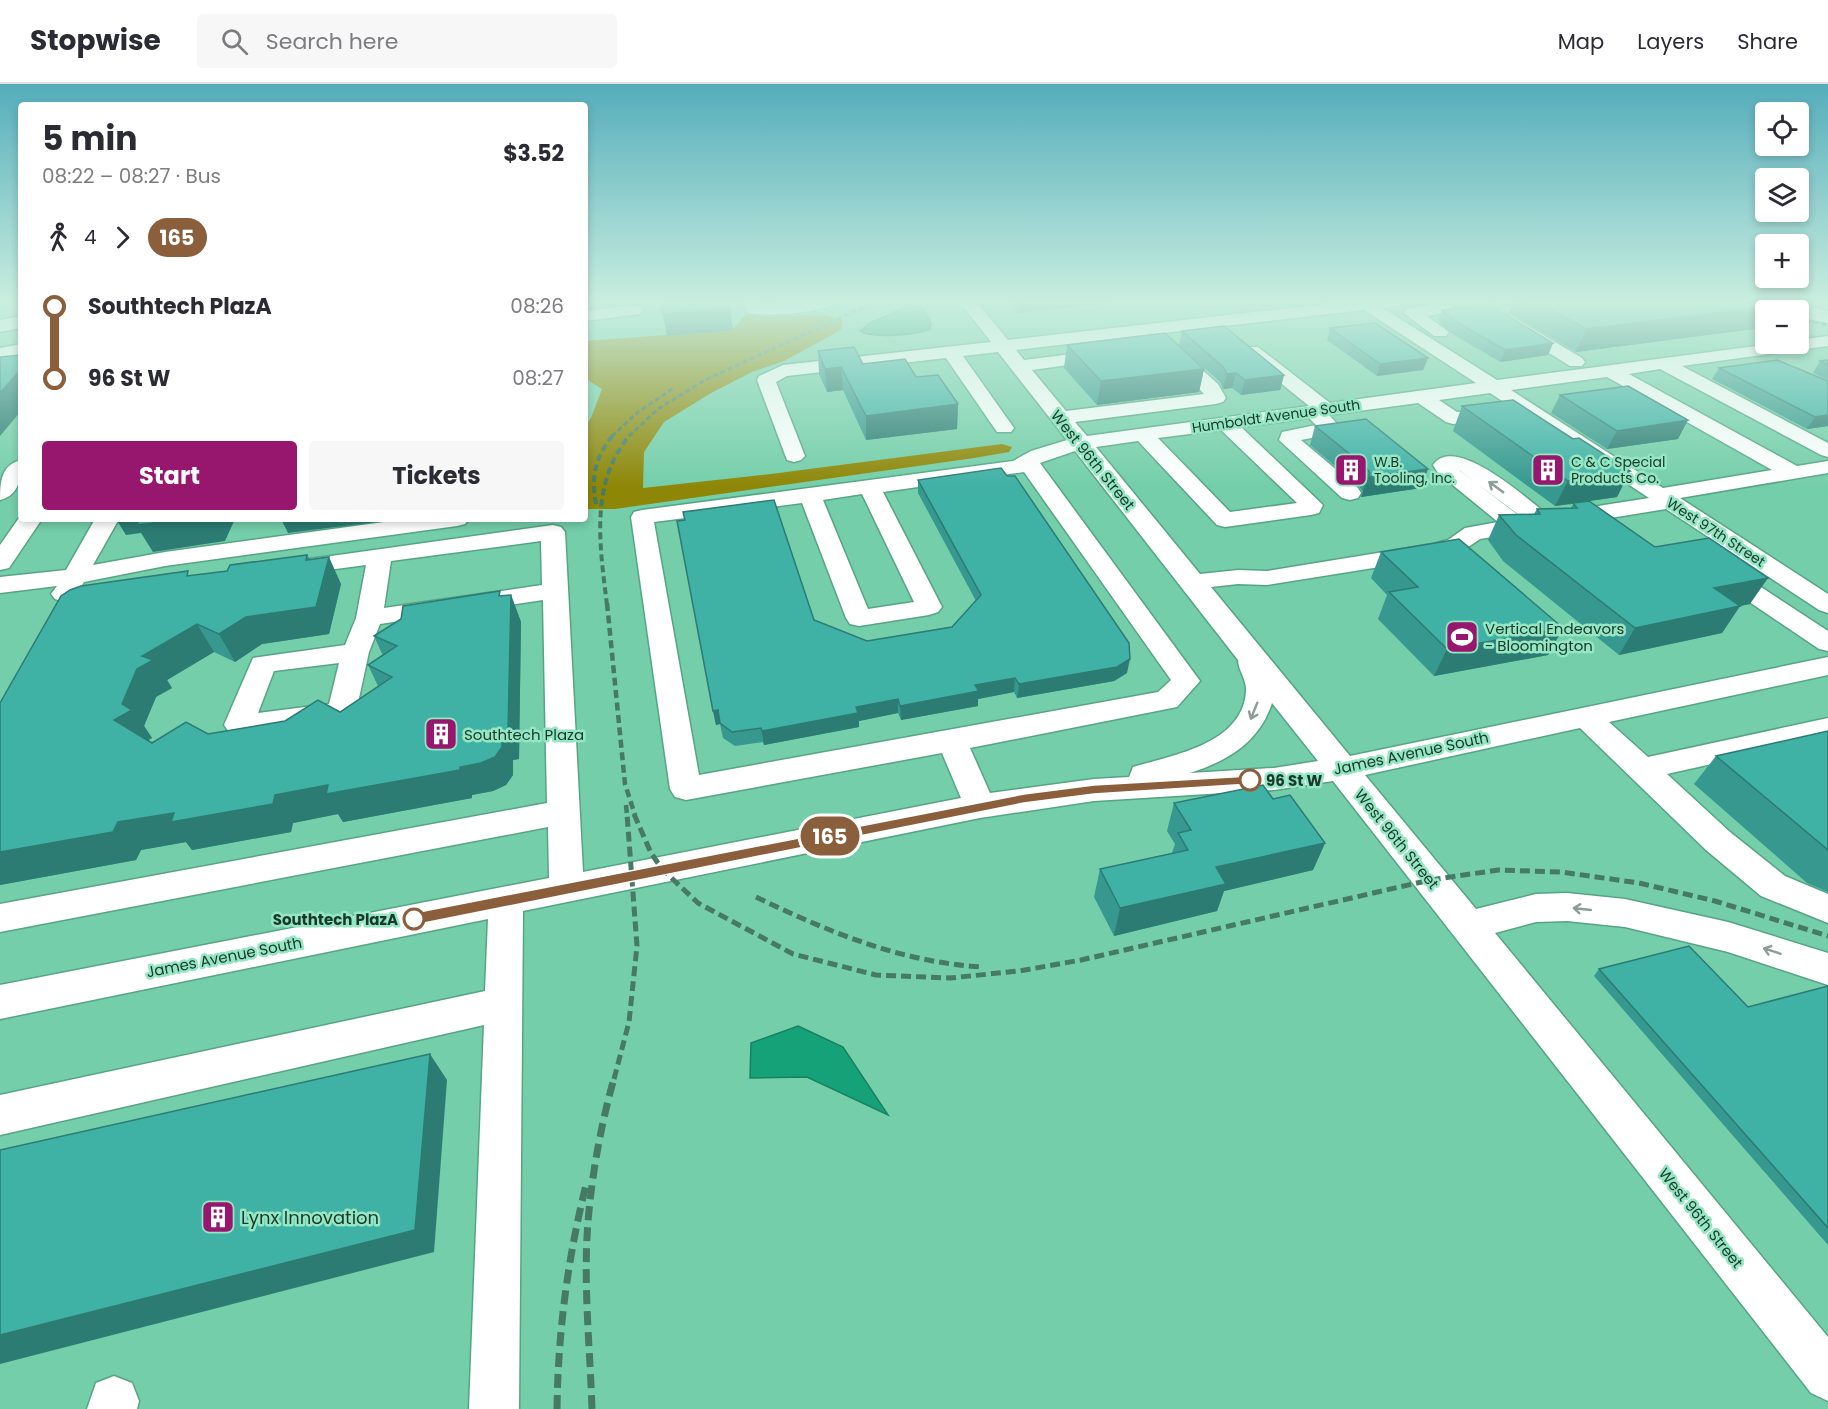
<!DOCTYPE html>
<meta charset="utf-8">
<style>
body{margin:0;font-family:Poppins,sans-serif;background:#f7f7f7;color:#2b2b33;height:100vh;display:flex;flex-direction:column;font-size:22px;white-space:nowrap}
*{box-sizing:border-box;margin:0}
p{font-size:20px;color:#7c7c81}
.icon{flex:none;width:33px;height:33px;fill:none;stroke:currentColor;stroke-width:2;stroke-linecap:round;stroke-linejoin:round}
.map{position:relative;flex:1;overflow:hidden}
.sheet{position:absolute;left:18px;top:18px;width:570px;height:420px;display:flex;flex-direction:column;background:#fff;border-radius:6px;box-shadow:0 3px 9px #0003}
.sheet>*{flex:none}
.badge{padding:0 12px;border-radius:20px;font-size:21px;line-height:39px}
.buttons{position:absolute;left:1755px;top:18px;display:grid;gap:12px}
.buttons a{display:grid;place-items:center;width:54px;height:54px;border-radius:6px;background:#fff;box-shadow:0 3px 9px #0003;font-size:30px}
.map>.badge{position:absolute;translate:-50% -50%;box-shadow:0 0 0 3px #fff}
.legs{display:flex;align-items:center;gap:9px;height:66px;padding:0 24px;font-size:20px}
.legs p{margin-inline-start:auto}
.overview{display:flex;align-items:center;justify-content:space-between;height:102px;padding:0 24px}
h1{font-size:33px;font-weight:700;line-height:45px}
.primary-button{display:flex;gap:12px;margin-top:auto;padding:12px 24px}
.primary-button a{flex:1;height:69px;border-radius:6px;background:#98176e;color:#fff;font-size:24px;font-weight:700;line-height:69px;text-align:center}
.primary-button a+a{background:#f7f7f7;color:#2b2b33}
ul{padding:0 24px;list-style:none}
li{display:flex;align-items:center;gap:21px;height:72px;font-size:22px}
li i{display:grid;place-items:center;width:9px;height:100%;margin:0 8px;background:currentColor}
li i::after{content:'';width:15px;height:15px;margin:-8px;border:4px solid;border-radius:50%;background:#fff}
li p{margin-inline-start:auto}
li:first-child i{background:linear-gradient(#0000 50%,currentColor 0)}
li:last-child i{background:linear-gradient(currentColor 50%,#0000 0)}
header{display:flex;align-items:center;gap:36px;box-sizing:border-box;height:84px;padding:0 30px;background:#fff;border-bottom:2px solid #e1e1e2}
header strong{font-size:28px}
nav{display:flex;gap:33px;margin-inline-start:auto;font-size:21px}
.search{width:420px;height:54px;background:#f7f7f7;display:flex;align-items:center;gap:15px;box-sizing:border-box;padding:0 21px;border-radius:6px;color:#7c7c81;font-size:22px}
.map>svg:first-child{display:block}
.built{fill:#74cea9}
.forest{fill:#8e8606}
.water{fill:#16a278;stroke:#178261;stroke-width:1.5}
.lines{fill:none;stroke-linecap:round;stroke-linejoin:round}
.minor-casing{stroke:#55a585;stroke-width:3}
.major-casing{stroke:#55a585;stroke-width:3}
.highway-casing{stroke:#55a585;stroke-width:3}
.minor{fill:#fff;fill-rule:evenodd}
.major{fill:#fff;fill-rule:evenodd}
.highway{fill:#fff;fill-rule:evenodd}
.rail-far4{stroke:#467a65;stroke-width:3;stroke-dasharray:5 3;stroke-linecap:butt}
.rail-far3{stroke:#467a65;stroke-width:4;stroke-dasharray:7 4;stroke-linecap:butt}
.rail-far2{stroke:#467a65;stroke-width:4.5;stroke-dasharray:8 4.5;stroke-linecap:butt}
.rail-far1{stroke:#467a65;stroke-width:5;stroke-dasharray:10 5;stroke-linecap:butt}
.rail{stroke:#467a65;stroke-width:7;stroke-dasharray:14 7;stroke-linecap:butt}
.wall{fill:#36988e}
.shaded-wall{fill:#2c7c74}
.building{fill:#3fb1a5;stroke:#2c7c74;stroke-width:1.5}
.oneway{stroke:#8c9c96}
.line-1{fill:#8b5e3c;stroke:#fff;stroke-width:1.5}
.stop-1-dot{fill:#fff;stroke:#8b5e3c;stroke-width:3}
.labels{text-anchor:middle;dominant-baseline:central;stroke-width:5;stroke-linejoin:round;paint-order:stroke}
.far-street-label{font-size:14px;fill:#18392c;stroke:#95e6c3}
.far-poi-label{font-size:14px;fill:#18392c;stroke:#95e6c3;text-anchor:start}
.street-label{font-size:15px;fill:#18392c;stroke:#95e6c3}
.poi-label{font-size:15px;fill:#18392c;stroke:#95e6c3;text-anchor:start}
.stop-label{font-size:15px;font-weight:bold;fill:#18392c;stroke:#95e6c3;text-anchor:start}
.near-poi-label{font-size:18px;fill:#18392c;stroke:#95e6c3;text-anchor:start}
</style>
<header>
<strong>Stopwise</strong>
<div class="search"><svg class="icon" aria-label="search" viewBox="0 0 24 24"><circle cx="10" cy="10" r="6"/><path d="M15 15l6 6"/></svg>Search here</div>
<nav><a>Map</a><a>Layers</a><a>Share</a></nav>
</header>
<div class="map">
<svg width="1828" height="1325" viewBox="0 0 1828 1325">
<rect width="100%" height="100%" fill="#88d9b7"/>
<polygon class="built" points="585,217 1729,217 1765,232 1766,260 1798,260 1799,245 1828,257 1828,1325 0,1325 0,273 21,269 21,435 585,435"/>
<polygon class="forest" points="752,229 768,233 820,230 843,236 841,246 784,277 752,288 711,309 664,338 644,368 643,404 771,390 1002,360 1012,363 1009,368 974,374 615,425 585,425 585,342 591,334 602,305 586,295 585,257 732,246 746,230"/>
<g class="water">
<path d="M913,220L923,224L931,239L930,245C916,251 872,255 860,247L870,239Z"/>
<polygon points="798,942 843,963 888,1031 807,993 750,994 751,959"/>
</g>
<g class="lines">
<defs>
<g id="minor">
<path d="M743,217H759L762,221L800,217H839C828,229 764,233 748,229Z"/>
<path d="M959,217H976L1008,256L1352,217H1406L1404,220L1383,224L1497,296L1771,260H1798V256L1828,252V262L1682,282L1828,359V373L1821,371L1660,285L1629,290L1797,382L1828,377V389L1680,414L1828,510V529L1819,526L1666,425L1480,455L1464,466L1436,474L1267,501L1238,500L1211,503L1350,672L1828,573V591L1609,638L1648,673L1828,634V654L1667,690L1730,748L1785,792L1828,810V839L1761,812L1706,766L1580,644L1365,691L1476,825L1536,810L1567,809L1625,815L1728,838L1828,869V901L1728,868L1625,843L1567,837L1536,838L1495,849L1828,1253V1317L1811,1309L1333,697L1274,706L1094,717L980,734L523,827L519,1325H469L484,941L0,1051V1011L485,907L488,835L0,935V901L549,794L548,743L0,848V820L547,719L543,516L380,540L369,568L356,628L352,635L239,651L229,648L224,641L253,574L345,561L356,534L366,481L290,491L281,489L278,484L281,479L553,441L561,443L565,448L583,788L961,714L942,669L686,716L675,713L670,705L631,433L634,428L642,426L1013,377L1031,367L1067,356L998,268L963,272L1014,344L1011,348H997L946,274L787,292L776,298L805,372L801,376L794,378L787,376L757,296L759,292L783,281L991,258ZM1364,226L1476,299L1330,319L1258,263H1246L1243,267L1246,271L1309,322L1087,352L1075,338L1216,320L1223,318L1226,314L1218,300L1177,263H1165L1162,267L1204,310L1066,327L1032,286L1104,276L1110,275L1113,271L1110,267L1104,266L1024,276L1016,266ZM1607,293L1772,386L1663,404L1511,306ZM1490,309L1649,414L1547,430C1527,415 1455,349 1433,381L1438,389L1498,438L1465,444L1448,456L1433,460L1267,487L1238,486L1200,490L1096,363L1138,357L1217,441L1225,443L1311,431L1319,429L1323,421L1241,343L1309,334L1316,341L1282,348L1279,356L1342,414L1350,416L1358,414L1361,409L1358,404L1301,356L1339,349L1342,345L1329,331L1418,319L1446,338L1453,340L1504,334L1507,330L1504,326L1497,324L1457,328L1439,316ZM1221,346L1297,419L1230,428L1158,354ZM1075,367L1238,576C1238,586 1247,596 1246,607C1243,660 1173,671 1133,683L1129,693L1094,695L990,709L970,664L1177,623L1200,597L1040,379ZM1459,386L1460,387L1523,434H1522ZM1024,388L1171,596L1158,608L699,691L654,438L802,419L846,534L850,540L859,542L929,531L938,528L942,523L883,408ZM862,410L914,518L868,525L823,416ZM541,457L542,501L384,524L391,477ZM339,579L329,620L258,629L274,587ZM1272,619L1318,677L1274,684L1190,689C1227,677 1259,659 1272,619Z"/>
<polygon points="1425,217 1445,217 1453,224 1451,228 1427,232 1449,248 1446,252 1434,252 1404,229 1406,225 1429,221"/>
<polygon points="1465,217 1485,217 1582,274 1585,278 1582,282 1570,282"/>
<path d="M1677,217C1711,217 1734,223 1766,236V247L1725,232L1679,220Z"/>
<polygon points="634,221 640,222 642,226 640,230 585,237 585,227"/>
<polygon points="21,260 21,270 0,274 0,264"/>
<path d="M21,376C21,393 20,411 0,416C0,398 1,381 21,376Z"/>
<polygon points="21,431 21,435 42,435 9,484 0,486 0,461"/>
<polygon points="95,435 119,435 93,481 165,468 406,435 469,435 465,440 457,442 165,482 84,498 73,515 64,518 55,515 51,510 57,502 0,509 0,493 66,486"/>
<polygon points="1723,482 1732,484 1828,547 1828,567 1819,565 1714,494 1711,489 1714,484"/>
<polygon points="114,1292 132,1299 139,1317 137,1325 87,1325 96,1299"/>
</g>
<polygon id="major" points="1749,217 1784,217 1828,227 1828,239 1798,233 1798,226 1776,226 1752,221"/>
<polygon id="highway" points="21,232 21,244 0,248 0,236"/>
</defs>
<use href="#minor" class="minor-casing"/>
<use href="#major" class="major-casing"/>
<use href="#highway" class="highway-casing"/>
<use href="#minor" class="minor"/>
<use href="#major" class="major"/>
<use href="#highway" class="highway"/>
<g class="rail-far4">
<polyline points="1715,217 1766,228"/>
<polyline points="1798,235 1828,241"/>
<polyline points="612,352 638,328 675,303"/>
<polyline points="629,352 658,325 705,296 877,217"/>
</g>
<g class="rail-far3">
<path d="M596,420C591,393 595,373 613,351"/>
<path d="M607,521C600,463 589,399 630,351"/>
</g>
<g class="rail-far2">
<polyline points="607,519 625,700 635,731"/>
<polyline points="626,721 627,731"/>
</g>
<g class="rail-far1">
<polyline points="634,730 651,769 662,785 698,819 793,870 876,891 950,894 1019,887 1081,876 1430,796 1498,786 1561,788 1639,799 1715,817 1828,852"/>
<path d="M756,813C829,848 900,878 982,883"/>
<polyline points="614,995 629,938 637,862 627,730"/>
</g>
<g class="rail">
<path d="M557,1325C558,1247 568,1172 587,1097"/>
<path d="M592,1325C590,1263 583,1199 588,1138C592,1089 601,1041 614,994"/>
</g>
</g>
<g class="wall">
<polygon points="660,217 742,217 741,219 729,220 733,246 667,252"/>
<polygon points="1007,217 1128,217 1018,229"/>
<polygon points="1514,217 1747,217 1754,245 1576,268 1509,229"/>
<polygon points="1442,226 1553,259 1548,271 1500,278 1451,249 1438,237"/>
<polygon points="1330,244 1428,274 1423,286 1377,292 1327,256"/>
<polygon points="1182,247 1284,291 1280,306 1241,311 1232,304 1223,305 1220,298 1179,261"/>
<polygon points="1067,261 1204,285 1199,308 1097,321 1064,284"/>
<polygon points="818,267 916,293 958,320 957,345 866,356 843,306 827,308 819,290"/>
<polygon points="1828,276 1828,296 1813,289 1820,277"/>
<polygon points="1719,284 1828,297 1828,342 1807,345 1712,295"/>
<polygon points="1560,311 1678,355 1607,365 1551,329"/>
<polygon points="1462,322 1573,355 1630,387 1617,413 1589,417 1655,463 1750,520 1740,522 1722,549 1619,571 1503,477 1488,456 1499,431 1534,430 1537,425 1571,424 1573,420 1555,422 1453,347"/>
<polygon points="1315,342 1421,404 1361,413 1363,408 1359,402 1310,361"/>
<polygon points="918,396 1127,589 1114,597 1017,614 1014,608 978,615 978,622 901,636 898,629 859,637 859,643 764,661 763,658 735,662 723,654 720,640 716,641 677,437 814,536 867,557 952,543 976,517 918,409"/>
<polygon points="1381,468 1563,544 1548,571 1434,592 1378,535 1387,511 1371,494"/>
<polygon points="307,471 310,475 341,500 329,550 262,560 235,578 214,568 167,596 172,604 156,613 144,642 152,654 148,656 152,659 340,628 378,602 368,581 383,572 374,552 501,512 511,511 521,538 519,675 513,676 513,691 506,701 493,707 472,711 472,714 343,738 338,730 293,739 291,748 192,766 186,758 141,766 136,776 0,801 191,491 227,487"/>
<polygon points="1828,647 1828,808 1807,799 1694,700 1716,672"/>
<polygon points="1273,715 1325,759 1313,786 1224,807 1217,827 1114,852 1094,813 1100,785 1172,769 1175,760 1167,747 1174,719"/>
<polygon points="1599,885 1748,923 1828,902 1828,1161 1594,892"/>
</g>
<g class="shaded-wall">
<polygon points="724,217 742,217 741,219 724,220"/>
<polygon points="1019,217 1128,217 1018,229"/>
<polygon points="1206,217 1222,217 1205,219"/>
<polygon points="1767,223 1754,245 1576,268 1586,245"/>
<polygon points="730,224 733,246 667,252 663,230"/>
<polygon points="1553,259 1548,271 1500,278 1505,266"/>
<polygon points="1428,274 1423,286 1377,292 1380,280"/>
<polygon points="841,283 843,306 827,308 825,285"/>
<polygon points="21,285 21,327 0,352 0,309"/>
<polygon points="1204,285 1199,308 1097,321 1101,297"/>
<polygon points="1236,289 1232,304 1223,305 1227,290"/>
<polygon points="1284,291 1280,306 1241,311 1245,296"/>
<polygon points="958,320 957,345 866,356 866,332"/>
<polygon points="1828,331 1828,342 1807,345 1815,333"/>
<polygon points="1688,336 1678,355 1607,365 1617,347"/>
<polygon points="1428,385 1421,404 1361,413 1368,393"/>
<polygon points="1630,387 1617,413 1555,422 1568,397"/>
<polygon points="116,435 235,435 225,457 153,468 141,449 126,451"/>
<polygon points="281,435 400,435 288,449"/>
<polygon points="329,473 341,500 329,550 262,560 235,578 219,550"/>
<polygon points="1768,494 1750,520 1697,530 1714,504"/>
<polygon points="511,511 521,538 519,675 513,676 513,691 506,701 493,707 472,711 472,714 343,738 338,730 293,739 291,748 192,766 186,758 141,766 136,776 0,801 0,768 118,738 275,711 328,701 460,683 502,648"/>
<polygon points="1740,522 1722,549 1619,571 1635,544"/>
<polygon points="197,540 214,568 167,596 172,604 156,613 144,642 152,654 135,664 114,636 142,572"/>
<polygon points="1563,544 1548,571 1434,592 1447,565"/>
<polygon points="1130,575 1127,589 1114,597 1017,614 1019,600"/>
<polygon points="1015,594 1014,608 978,615 978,622 901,636 900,622 975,601"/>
<polygon points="898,615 898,629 859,637 859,643 764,661 762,647 856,623"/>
<polygon points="718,626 720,640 716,641 713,627"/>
<polygon points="1325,759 1313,786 1224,807 1217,827 1114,852 1120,824 1216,783"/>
<polygon points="430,970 447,996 434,1168 0,1280 0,1251"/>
</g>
<g class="building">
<polygon points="661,217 728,217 730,224 663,230"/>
<polygon points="1536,217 1747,217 1767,223 1586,245"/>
<polygon points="1488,220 1553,259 1505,266 1455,237 1442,226"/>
<polygon points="1375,239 1428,274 1380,280 1330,244"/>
<polygon points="1224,242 1284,291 1245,296 1236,289 1227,290 1223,283 1182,247"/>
<polygon points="1165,249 1204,285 1101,297 1067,261"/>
<polygon points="854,263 863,280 905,275 916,293 938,291 958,320 866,332 841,283 825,285 818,267"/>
<polygon points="21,271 21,285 0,309 0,273"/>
<polygon points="1777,276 1828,297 1828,331 1815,333 1719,284"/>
<polygon points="1828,276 1828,281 1820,277"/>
<polygon points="1628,302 1688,336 1617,347 1560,311"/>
<polygon points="1513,316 1573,355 1579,354 1630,387 1568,397 1462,322"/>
<polygon points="1366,335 1428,385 1368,393 1370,389 1366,383 1315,342"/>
<polygon points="1001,384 1007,392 1015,392 1129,559 1130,575 1117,583 1019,600 1015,594 975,601 979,607 900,622 898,615 856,623 858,629 762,647 761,644 732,648 720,639 718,626 713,627 677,437 685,436 683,428 774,416 814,536 867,557 952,543 981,511 918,396"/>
<polygon points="1589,417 1655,463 1709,454 1768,494 1714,504 1740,522 1635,544 1516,451 1499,431 1540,430 1537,425 1577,424 1573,419"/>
<polygon points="140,435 183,435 137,441"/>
<polygon points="1459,455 1563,544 1447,565 1389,508 1418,503 1381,468"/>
<polygon points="307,471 306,476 329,473 316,523 246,533 219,550 197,540 142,572 153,576 137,585 122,620 132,626 114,636 152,659 186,638 208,650 285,637 318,616 340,628 392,593 368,581 397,562 374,552 401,535 403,522 500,507 499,512 511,511 508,647 502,648 502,663 495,673 481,679 460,683 460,686 326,710 328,701 275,711 273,720 171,738 174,729 118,738 113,748 0,768 0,619 61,512 70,506 81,502 188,487 187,492 227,487 230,481"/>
<polygon points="1828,647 1828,766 1716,672"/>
<polygon points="1263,701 1273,715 1290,711 1325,759 1216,783 1226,800 1120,824 1100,785 1188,766 1178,749 1191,746 1174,719"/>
<polygon points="1689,862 1748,923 1828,902 1828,1144 1599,885"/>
<polygon points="430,970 415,1146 0,1251 0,1066"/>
</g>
<defs><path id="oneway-shaft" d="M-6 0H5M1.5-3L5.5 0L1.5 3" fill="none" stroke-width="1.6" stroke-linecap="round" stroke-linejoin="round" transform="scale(1.5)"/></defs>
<g class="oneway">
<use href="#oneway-shaft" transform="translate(1496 403) rotate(-144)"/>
<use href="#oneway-shaft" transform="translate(1254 627) rotate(112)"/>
<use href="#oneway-shaft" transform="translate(1582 825) rotate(-174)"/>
<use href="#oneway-shaft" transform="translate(1772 867) rotate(-162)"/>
</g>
<linearGradient id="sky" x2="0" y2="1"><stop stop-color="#54adbb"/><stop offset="0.54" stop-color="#c9eedf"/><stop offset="1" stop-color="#c9eedf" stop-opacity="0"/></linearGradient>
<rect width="1828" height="403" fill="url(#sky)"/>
<polygon class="line-1" points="1250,692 1256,696 1250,700 1094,710 1024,719 414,841 410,839 407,835 410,831 414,829 1024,710 1094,701"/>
<defs>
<symbol id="building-square" viewBox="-11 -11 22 22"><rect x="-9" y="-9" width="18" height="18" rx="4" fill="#98176e" stroke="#95e6c3"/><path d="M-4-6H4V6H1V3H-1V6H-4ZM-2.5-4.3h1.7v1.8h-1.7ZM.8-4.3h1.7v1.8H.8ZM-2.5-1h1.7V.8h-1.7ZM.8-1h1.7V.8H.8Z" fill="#fff"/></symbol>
<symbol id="stadium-square" viewBox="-11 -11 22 22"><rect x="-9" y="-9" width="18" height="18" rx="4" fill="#98176e" stroke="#95e6c3"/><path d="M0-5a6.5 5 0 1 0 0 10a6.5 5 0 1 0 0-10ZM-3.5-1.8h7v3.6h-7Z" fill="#fff"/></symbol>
</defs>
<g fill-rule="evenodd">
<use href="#building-square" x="1332" y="367" width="38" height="38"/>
<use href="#building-square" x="1529" y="367" width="38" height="38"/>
<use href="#stadium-square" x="1443" y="534" width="38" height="38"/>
<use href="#building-square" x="422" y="631" width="38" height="38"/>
<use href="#building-square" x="199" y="1114" width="38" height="38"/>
</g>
<g class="stop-1-dot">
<circle cx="1250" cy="696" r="10"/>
<circle cx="414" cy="835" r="10"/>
</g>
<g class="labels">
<g class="far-street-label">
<text transform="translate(1276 332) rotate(-8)">Humboldt Avenue South</text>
<text transform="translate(1716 448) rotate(33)">West 97th Street</text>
</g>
<g class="far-poi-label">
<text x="1374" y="378">W.B.<tspan x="1374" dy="16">Tooling, Inc.</tspan></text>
<text x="1571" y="378">C &amp; C Special<tspan x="1571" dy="16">Products Co.</tspan></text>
</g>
<g class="street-label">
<text transform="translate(1093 376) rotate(51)">West 96th Street</text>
<text transform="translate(1411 669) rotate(-12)">James Avenue South</text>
<text transform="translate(1397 755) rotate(51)">West 96th Street</text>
<text transform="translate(224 873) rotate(-11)">James Avenue South</text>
<text transform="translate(1701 1134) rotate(51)">West 96th Street</text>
</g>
<g class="poi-label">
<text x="1485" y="544">Vertical Endeavors<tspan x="1485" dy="17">- Bloomington</tspan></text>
<text x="464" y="650">Southtech Plaza</text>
</g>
<g class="stop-label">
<text x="1266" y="696">96 St W</text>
<text x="398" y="835" text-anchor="end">Southtech PlazA</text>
</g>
<g class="near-poi-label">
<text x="241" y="1133">Lynx Innovation</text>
</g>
</g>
</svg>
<div class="buttons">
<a><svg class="icon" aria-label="locate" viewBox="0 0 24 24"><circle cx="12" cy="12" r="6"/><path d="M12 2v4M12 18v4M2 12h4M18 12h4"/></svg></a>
<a><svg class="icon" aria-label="layers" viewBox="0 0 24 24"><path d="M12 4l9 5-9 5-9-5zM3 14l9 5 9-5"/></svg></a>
<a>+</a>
<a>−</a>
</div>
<b class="badge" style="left:830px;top:752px;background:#8b5e3c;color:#fff">165</b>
<section class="sheet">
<div class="overview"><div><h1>5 min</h1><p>08:22 – 08:27 · Bus</p></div><b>$3.52</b></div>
<div class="legs"><svg class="icon" aria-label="walk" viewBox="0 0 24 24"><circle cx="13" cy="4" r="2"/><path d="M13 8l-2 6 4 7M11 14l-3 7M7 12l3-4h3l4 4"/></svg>4<svg class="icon" aria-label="forward" viewBox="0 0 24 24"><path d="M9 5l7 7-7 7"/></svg><b class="badge" style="background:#8b5e3c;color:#fff">165</b></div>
<ul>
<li><i style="color:#8b5e3c"></i><b>Southtech PlazA</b><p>08:26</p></li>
<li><i style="color:#8b5e3c"></i><b>96 St W</b><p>08:27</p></li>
</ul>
<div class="primary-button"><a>Start</a><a>Tickets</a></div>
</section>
</div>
